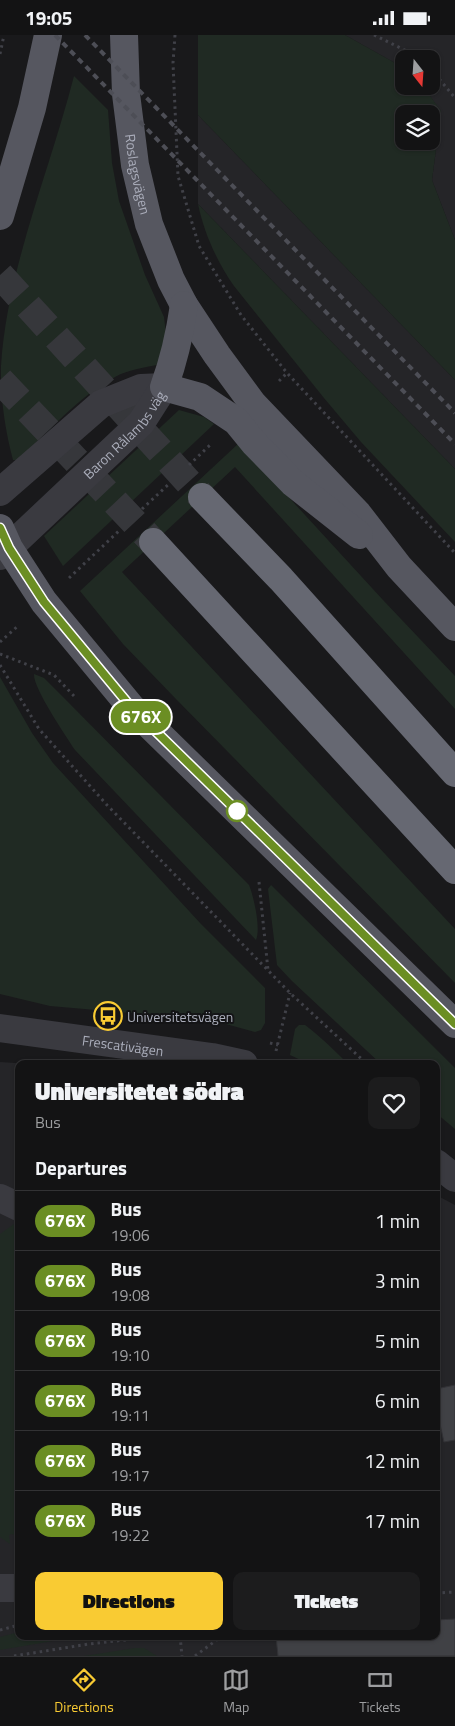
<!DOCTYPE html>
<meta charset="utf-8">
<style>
body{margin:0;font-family:"Titillium Web",sans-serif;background:#1c1c1d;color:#f1f3f6;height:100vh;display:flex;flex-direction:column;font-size:19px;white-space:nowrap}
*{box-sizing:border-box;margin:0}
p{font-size:16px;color:#9d9ea0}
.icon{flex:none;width:28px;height:28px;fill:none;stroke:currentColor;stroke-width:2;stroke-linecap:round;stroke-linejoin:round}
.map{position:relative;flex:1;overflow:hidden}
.details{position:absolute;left:15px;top:1025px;width:425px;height:580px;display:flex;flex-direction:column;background:#131314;border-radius:10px;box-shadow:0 1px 4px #0004,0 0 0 1px #323234}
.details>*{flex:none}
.badge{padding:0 10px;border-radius:16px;font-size:18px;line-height:32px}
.needle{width:32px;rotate:163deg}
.controls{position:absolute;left:395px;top:15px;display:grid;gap:10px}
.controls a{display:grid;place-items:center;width:45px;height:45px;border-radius:10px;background:#131314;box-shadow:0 1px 4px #0004,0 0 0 1px #323234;font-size:25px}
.map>.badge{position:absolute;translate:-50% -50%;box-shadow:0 0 0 2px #fff}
h2{padding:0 20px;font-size:19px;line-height:45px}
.round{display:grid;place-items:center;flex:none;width:52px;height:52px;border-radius:10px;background:#1c1c1d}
.headline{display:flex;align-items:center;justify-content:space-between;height:85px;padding:0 20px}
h1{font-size:24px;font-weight:800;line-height:38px}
.cta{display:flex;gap:10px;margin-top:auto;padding:10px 20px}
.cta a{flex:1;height:58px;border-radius:10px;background:#f9cb33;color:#111;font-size:20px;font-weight:800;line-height:58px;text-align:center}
.cta a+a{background:#1c1c1d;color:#f1f3f6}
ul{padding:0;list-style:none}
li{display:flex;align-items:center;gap:15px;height:60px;padding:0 20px;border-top:1px solid #323234}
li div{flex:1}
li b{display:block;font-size:19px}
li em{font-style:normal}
li .badge{min-width:55px;font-weight:700;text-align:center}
.status{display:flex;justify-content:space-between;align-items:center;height:35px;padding:0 25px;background:#131314;direction:ltr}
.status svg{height:14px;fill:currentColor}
.tabs{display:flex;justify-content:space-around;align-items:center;height:70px;border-top:1px solid #323234;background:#131314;font-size:14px;color:#9d9ea0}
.tabs a{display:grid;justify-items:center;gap:2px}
.tabs .on{color:#f9cb33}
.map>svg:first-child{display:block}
.built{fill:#252528}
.green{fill:#202a23;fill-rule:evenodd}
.building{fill:#404145;stroke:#333337}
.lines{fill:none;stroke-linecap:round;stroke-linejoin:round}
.highway-tunnel{stroke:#36373b;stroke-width:28;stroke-dasharray:28 14;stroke-linecap:butt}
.path{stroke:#404148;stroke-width:3;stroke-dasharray:2.5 4;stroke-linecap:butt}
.minor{stroke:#3a3a40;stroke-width:28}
.major{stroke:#565760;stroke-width:28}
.highway{stroke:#666872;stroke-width:28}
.rail{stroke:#4d4e56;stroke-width:4;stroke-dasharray:6 5;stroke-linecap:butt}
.line-casing{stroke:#fff;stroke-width:11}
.line{stroke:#6b8e23;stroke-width:8}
.stop-dot{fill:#fff;stroke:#6b8e23;stroke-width:2.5}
.labels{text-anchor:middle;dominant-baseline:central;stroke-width:4;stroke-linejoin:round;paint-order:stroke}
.street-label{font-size:14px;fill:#abaebb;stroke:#141416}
.poi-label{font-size:14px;fill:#abaebb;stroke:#141416;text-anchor:start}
</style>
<div class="status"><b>19:05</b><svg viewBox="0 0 49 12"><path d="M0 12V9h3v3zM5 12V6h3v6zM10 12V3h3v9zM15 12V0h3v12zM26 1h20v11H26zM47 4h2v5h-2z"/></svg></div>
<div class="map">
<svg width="455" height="1621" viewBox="0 0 455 1621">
<rect width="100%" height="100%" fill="#19191b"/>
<g class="built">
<polygon points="345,0 455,0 455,205 432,145 441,77 423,51 431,51 431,24 404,24 404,33"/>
<polygon points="198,80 455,345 455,434 198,169"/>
<polygon points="0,1027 31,1029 19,1029 19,1601 436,1601 436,1160 455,1170 455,1621 0,1621"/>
</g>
<g class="green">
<path d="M198,0H345L404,33V51H423L441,76L432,145L455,205V345L198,80ZM404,79H431V106H404Z"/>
<path d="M74,41L108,75L112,128L119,166L145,240L164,282L166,299L160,329C145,333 129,334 115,342C78,362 49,396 18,425H13C5,395 0,361 1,331C7,234 50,135 74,41Z"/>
<path d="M198,169L455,434V507L361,407L324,363L234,251C217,227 204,198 198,169Z"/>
<polygon points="179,375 204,382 214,389 63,531 44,501"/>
<polygon points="239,408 383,565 455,641 455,674 235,432 122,537 455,894 455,948 175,663 123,609 80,556"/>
<path d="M34,639L44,643L66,665L249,850C254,862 261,894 256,905L75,715C66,701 33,653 34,639Z"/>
<polygon points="0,642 32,698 53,728 201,889 265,953 265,988 261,995 255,997 211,985 50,971 0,959"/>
<polygon points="271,850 455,1033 455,1094 436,1078 436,1029 381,1029 292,946 277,930 268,854"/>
<path d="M299,990H305C321,1002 334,1015 348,1029H309L290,1020L295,994Z"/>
<polygon points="14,1189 19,1191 19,1442 14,1443 19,1477 19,1502 12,1499 9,1500 10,1509 0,1502 0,1199"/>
<polygon points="19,1597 19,1601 82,1601 0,1615 0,1602"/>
<polygon points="135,1613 144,1613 157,1621 84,1621"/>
</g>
<g class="building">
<polygon points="455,1350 455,1405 444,1407 436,1371 436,1354"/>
<polygon points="19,1442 19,1470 15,1443"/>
<polygon points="455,1584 455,1621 278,1621 276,1601 436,1601 436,1585"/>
</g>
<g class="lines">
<g class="highway-tunnel">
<polyline points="0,240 202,462"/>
<polyline points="0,345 153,507"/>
</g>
<g class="path">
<polyline points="175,0 173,28 178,141 199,211 241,280 287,338 455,518"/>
<polyline points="374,0 423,24"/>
<polyline points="0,19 4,0"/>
<polyline points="431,34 455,63"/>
<polyline points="279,346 287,338"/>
<polyline points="189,430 210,410"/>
<polyline points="142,474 170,448"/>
<polyline points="69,543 121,494"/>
<polyline points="0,607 19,590"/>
<polyline points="0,619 54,640 74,661"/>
<polyline points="0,630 39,694 107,770 290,958 367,1029"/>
<polyline points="259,847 268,935"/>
<polyline points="270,1008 278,1010"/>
<polyline points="276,1016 290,958"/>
<polyline points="436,1373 437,1373"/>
<polyline points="436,1558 455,1557"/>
<polyline points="0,1595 19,1590"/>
<polyline points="180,1601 182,1621"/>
<polyline points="14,1621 89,1609 161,1601"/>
<polyline points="195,1621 222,1601"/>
</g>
<g class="minor">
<polyline points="0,457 101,369 141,353 164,352"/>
<path id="s1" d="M0,521L141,388L164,352"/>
<path id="s2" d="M0,993L212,1022L244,1029"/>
<polyline points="436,1128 455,1143"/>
<polyline points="0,1163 19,1172"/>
<polyline points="0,1553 19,1553"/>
</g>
<g class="major">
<path id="s3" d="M124,0L126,59L135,130L149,189L171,245L184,270L217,320L253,369L358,479L399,532L455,592"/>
<polyline points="0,181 32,73 48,0"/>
<path d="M184,270C180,298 174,325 164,352L200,362L236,386L254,408L293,448L359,500"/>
<polyline points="0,493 9,513 44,567 131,672 455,989"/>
</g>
<g class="highway">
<polyline points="202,462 281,544 455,738"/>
<polyline points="153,507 455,835"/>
</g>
<g class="rail">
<polyline points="55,0 455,409"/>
<polyline points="85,0 455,378"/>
</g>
</g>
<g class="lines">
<defs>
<polyline id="line" points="0,493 9,513 44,567 131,672 455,989"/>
</defs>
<use href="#line" class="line-casing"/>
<use href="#line" class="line"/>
</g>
<defs>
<symbol id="bus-ring" viewBox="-11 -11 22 22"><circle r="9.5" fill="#141416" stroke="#f9cb33" stroke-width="1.5"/><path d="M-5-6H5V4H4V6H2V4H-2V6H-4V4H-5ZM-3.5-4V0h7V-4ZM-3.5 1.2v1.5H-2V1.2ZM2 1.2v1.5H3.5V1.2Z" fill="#f9cb33"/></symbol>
</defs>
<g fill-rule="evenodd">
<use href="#bus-ring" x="92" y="965" width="32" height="32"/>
</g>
<circle class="stop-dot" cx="237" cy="776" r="10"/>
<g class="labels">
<g class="street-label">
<text stroke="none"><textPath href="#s3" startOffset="140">Roslagsvägen</textPath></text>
<text stroke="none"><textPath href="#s1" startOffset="174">Baron Rålambs väg</textPath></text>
<text stroke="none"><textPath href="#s2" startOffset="124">Frescativägen</textPath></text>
</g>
<g class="poi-label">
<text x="127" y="981">Universitetsvägen</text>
</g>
</g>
</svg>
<div class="controls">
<a><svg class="needle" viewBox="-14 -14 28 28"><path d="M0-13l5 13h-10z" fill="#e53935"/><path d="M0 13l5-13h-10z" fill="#9d9ea0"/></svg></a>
<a><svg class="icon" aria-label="layers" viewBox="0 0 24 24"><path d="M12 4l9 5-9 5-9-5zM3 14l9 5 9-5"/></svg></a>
</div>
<b class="badge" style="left:141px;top:682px;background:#6b8e23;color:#fff">676X</b>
<section class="details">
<div class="headline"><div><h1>Universitetet södra</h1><p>Bus</p></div><a class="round"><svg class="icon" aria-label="heart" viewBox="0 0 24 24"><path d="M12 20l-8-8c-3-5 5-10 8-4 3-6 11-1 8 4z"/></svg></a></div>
<h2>Departures</h2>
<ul>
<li><span class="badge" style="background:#6b8e23;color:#fff">676X</span><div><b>Bus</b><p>19:06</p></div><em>1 min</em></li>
<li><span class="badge" style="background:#6b8e23;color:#fff">676X</span><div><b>Bus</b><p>19:08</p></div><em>3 min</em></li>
<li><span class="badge" style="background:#6b8e23;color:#fff">676X</span><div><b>Bus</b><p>19:10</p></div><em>5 min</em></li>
<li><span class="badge" style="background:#6b8e23;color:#fff">676X</span><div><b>Bus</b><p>19:11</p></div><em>6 min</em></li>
<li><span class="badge" style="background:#6b8e23;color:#fff">676X</span><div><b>Bus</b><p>19:17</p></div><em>12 min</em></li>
<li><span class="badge" style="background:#6b8e23;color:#fff">676X</span><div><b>Bus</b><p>19:22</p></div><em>17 min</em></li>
</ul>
<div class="cta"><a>Directions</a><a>Tickets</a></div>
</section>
</div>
<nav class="tabs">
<a class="on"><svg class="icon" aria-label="directions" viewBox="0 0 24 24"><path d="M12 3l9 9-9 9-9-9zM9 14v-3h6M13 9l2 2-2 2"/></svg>Directions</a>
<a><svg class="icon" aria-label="map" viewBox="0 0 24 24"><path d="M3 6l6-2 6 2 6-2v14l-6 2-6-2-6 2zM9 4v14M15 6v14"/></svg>Map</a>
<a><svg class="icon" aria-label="tickets" viewBox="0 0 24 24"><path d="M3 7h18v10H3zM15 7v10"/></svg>Tickets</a>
</nav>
